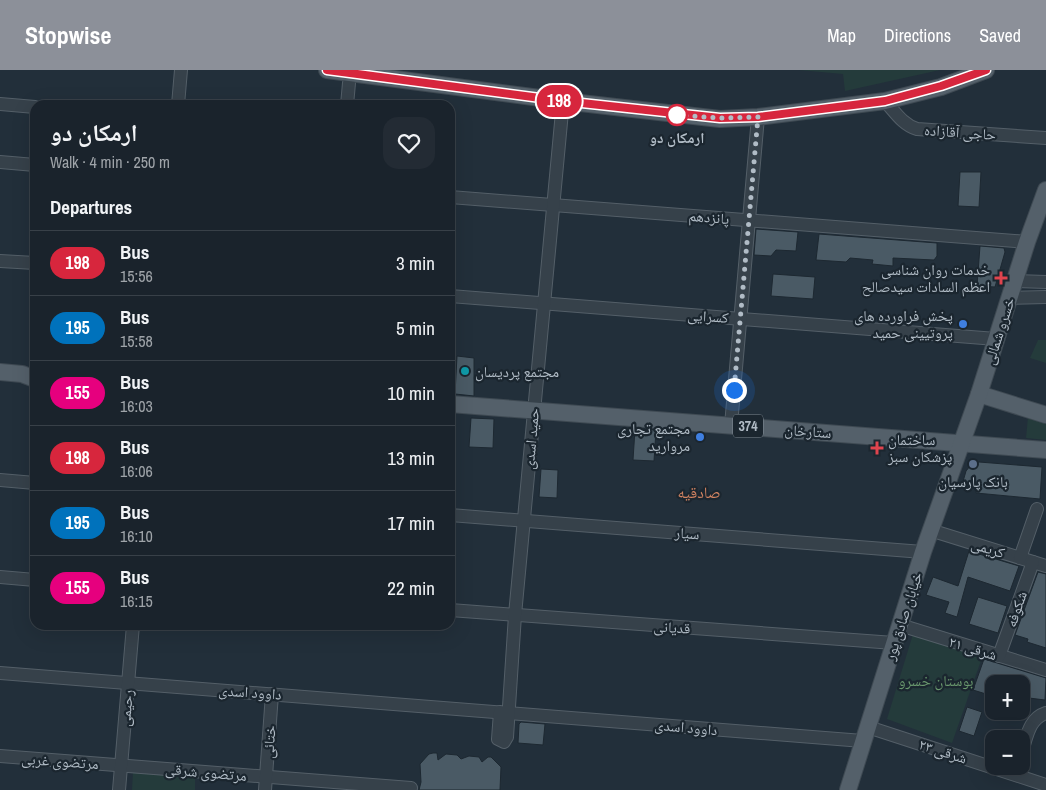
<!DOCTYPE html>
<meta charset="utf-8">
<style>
body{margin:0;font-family:"Archivo Narrow","Noto Naskh Arabic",sans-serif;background:#232b34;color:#f1f3f6;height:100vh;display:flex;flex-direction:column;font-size:19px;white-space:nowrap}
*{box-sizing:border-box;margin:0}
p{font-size:16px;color:#9fa4a9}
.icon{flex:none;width:28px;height:28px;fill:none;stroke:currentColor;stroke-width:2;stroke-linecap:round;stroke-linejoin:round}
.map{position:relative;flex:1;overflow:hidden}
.drawer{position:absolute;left:30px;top:30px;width:425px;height:530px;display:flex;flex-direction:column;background:#1a232c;border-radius:15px;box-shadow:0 5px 20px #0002,0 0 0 1px #384048}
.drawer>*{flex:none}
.badge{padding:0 10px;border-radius:16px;font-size:18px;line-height:32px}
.tools{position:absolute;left:985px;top:605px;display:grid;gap:10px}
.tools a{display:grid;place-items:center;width:45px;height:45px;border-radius:10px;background:#1a232c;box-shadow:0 5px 20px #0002,0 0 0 1px #384048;font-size:25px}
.you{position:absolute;width:25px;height:25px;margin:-12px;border:4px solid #fff;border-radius:50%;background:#1a73e8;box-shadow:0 0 0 8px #1a73e833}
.map>.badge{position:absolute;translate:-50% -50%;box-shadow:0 0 0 2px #fff}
h2{padding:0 20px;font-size:19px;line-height:45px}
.round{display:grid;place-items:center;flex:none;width:52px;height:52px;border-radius:15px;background:#232b34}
.overview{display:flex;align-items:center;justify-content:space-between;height:85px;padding:0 20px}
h1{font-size:24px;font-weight:800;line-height:38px}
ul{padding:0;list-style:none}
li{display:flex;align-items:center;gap:15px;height:65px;padding:0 20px;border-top:1px solid #384048}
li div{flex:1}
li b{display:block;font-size:19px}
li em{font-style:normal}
li .badge{min-width:55px;font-weight:700;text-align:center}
header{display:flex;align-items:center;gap:30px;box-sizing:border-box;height:70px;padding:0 25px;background:#8c9099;color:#fff}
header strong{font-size:24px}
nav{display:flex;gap:28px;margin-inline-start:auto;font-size:18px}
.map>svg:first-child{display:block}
.green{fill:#243b3b}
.building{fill:#4a5a65;stroke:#1d2831}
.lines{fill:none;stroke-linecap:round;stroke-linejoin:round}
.minor-casing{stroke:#545f68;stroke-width:14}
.major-casing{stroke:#3f4a53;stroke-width:18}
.minor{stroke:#36414a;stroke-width:12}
.major{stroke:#54606a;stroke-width:16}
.line-casing{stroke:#fff;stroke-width:11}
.line{stroke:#d7263d;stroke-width:8}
.walk{stroke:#b1bcc6;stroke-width:5;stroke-dasharray:0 9}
.stop-dot{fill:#fff;stroke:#d7263d;stroke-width:2.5}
.health-dot{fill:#e0444e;stroke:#1b262f;stroke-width:2}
.shop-dot{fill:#3f7fe0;stroke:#1b262f;stroke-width:2}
.culture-dot{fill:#0f9aa8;stroke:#1b262f;stroke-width:2}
.service-dot{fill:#5c6f8a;stroke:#1b262f;stroke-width:2}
.labels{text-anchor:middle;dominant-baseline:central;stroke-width:4.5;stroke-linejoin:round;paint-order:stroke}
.shield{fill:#1b262f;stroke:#848f99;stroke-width:1}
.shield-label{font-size:14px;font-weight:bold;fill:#b1bcc6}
.street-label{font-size:15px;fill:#b1bcc6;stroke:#1b262f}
.stop-label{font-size:15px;font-weight:bold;fill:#b1bcc6;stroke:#1b262f}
.poi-label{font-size:15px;fill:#b1bcc6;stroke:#1b262f;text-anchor:end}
.park-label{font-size:15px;fill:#69976d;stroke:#1b262f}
.neighbourhood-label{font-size:16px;fill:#d18361;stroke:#1b262f}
</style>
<header>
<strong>Stopwise</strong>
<nav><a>Map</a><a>Directions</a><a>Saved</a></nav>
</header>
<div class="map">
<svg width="1046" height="720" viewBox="0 0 1046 720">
<rect width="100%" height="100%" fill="#222f3a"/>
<g class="green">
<polygon points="799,0 940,0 845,21 843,4"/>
<polygon points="1038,270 1046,270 1046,293 1030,288"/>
<polygon points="1028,347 1046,353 1046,370 1026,368"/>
<polygon points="913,564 983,585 952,673 887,649"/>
<polygon points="133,701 195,705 195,720 132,720"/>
</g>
<g class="building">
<polygon points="960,102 981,102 979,137 958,136"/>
<polygon points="756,159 798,162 796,181 776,180 771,186 754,185"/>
<polygon points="819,164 937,173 937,186 934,190 893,188 893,196 872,194 873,190 850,188 846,192 816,190"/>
<polygon points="980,176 1004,178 1005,182 995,217 977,216"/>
<polygon points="773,204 815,207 813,229 771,226"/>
<polygon points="457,286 474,288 474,326 455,324"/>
<polygon points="471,348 494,349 493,378 469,377"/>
<polygon points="635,359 656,360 654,391 633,390"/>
<polygon points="979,392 1042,397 1040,429 976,423 977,416 962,415 966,401 970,396"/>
<polygon points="541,399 558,400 557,428 539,427"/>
<polygon points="969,481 1019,496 1010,521 968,507 957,547 945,543 949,532 926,525 933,507 958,516"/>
<polygon points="1038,502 1046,504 1046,578 1027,572 1028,569 1015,565"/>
<polygon points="978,527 1007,536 998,563 969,554"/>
<polygon points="984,589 1046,608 1045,630 1021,627 1021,614 994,614 994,618 989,616 986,624 973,620"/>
<polygon points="967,637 982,642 974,666 959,661"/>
<polygon points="521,652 545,654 543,675 518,673 519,654"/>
<polygon points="433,683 437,683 438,690 446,684 457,685 461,689 469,686 479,687 482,692 488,687 491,687 501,697 500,720 419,720 421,712 420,694 429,684"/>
</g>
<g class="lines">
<defs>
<g id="minor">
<path d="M885,31C895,42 903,55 917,59L1046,68"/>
<polyline points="0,34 35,37"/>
<polyline points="178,35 181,0"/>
<polyline points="347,35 349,13"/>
<polyline points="0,92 35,95"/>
<polyline points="450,127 1027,172"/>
<polyline points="0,191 35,193"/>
<polyline points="1015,211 1046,212"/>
<polyline points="450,226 996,269"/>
<polyline points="1009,228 1046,227"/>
<polyline points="731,355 758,47"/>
<polyline points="0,410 35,413"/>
<polyline points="450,445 923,482"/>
<polyline points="930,460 1046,496"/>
<polyline points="1020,488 1037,439"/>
<polyline points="0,507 35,510"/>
<polyline points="450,540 894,573"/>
<polyline points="900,555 1046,600"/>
<polyline points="999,586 1033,492"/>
<polyline points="0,603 863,671"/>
<polyline points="500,642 498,669 504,672 507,667 515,545 563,31"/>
<polyline points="868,657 1046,715"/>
<path d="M1021,684C1027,668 1028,649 1046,643"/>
<polyline points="0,686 411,718"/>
<polyline points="119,720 133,555"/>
<polyline points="265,720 272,624"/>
</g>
<g id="major">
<polyline points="327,0 563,31 720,49 758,47 885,31 941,17 986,0"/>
<polyline points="0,302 22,304 35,309"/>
<polyline points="979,324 1046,345"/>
<polyline points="450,334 1046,380"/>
<polyline points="848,720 923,482 979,324 1027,172 1046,120"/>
</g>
</defs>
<use href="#minor" class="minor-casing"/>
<use href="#major" class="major-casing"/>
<use href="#minor" class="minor"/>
<use href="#major" class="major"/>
</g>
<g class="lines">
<defs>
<polyline id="line" points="327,0 563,31 720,48 758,47 885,31 941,16 986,0"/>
</defs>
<use href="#line" class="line-casing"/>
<use href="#line" class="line"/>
<polyline class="walk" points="677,45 720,48 758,47 734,320"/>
</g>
<circle class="stop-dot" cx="677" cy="45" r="10"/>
<g class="health-dot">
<path d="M998.5 200.5h5v5h5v5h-5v5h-5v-5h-5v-5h5z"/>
<path d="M874.5 370.5h5v5h5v5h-5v5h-5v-5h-5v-5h5z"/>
</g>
<g class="shop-dot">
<circle cx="963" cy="254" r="5"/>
<circle cx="700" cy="367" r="5"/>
</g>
<circle class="culture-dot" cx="465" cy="301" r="5"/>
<circle class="service-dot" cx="973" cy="394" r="5"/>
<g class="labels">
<rect class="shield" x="733" y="344.5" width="30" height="23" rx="4"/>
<g class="shield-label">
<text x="748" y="356">374</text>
</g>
<g class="street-label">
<text transform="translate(960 62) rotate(4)">حاجی آقازاده</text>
<text transform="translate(709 147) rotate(5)">پانزدهم</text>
<text transform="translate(708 246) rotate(4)">کسرایی</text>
<text transform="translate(999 261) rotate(-72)">خسرو شمالی</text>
<text transform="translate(808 361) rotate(4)">ستارخان</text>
<text transform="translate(531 369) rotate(-85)">حمید اسدی</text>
<text transform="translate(687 463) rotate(4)">سیار</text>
<text transform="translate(988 478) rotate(17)">کریمی</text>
<text transform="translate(1016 539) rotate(-71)">شکوفه</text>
<text transform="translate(903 546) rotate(-72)">خیابان صادق پور</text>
<text transform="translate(672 557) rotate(4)">قدیانی</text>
<text transform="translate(973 578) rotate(17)">۲۱ شرقی</text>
<text transform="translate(250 622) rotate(4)">داوود اسدی</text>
<text transform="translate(126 638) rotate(-85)">رحیمی</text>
<text transform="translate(686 657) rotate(5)">داوود اسدی</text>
<text transform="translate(269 672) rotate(-86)">ختائی</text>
<text transform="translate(943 681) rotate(18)">۲۳ شرقی</text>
<text transform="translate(60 691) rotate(4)">مرتضوی غربی</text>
<text transform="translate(206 702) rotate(5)">مرتضوی شرقی</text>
</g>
<g class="stop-label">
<text x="677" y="67">ارمکان دو</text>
</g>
<g class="poi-label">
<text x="990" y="199">خدمات روان شناسی<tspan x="990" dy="17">اعظم السادات سیدصالح</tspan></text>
<text x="953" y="245">پخش فراورده های<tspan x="953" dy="17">پروتیینی حمید</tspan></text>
<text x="475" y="301" text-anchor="start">مجتمع پردیسان</text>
<text x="690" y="358">مجتمع تجاری<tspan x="690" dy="17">مروارید</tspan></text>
<text x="888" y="369" text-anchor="start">ساختمان<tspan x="888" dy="17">پزشکان سبز</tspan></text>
<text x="973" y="411" text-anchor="middle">بانک پارسیان</text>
</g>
<g class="park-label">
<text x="936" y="610">بوستان خسرو</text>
</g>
<g class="neighbourhood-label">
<text x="699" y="422">صادقیه</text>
</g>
</g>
</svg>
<div class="tools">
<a>+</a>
<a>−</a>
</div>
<div class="you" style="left:734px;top:320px"></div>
<b class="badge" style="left:559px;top:31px;background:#d7263d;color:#fff">198</b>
<section class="drawer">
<div class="overview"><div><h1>ارمکان دو</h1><p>Walk · 4 min · 250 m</p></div><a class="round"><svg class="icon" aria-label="heart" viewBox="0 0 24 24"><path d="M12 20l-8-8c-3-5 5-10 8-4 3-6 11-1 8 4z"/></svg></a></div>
<h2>Departures</h2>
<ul>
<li><span class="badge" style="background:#d7263d;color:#fff">198</span><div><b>Bus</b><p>15:56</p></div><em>3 min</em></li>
<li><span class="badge" style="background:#0072bc;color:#fff">195</span><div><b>Bus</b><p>15:58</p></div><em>5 min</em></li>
<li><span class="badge" style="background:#e6007e;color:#fff">155</span><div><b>Bus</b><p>16:03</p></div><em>10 min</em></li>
<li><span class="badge" style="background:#d7263d;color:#fff">198</span><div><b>Bus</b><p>16:06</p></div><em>13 min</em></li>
<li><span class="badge" style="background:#0072bc;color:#fff">195</span><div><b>Bus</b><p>16:10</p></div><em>17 min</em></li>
<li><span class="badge" style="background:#e6007e;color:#fff">155</span><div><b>Bus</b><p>16:15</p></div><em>22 min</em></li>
</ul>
</section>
</div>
